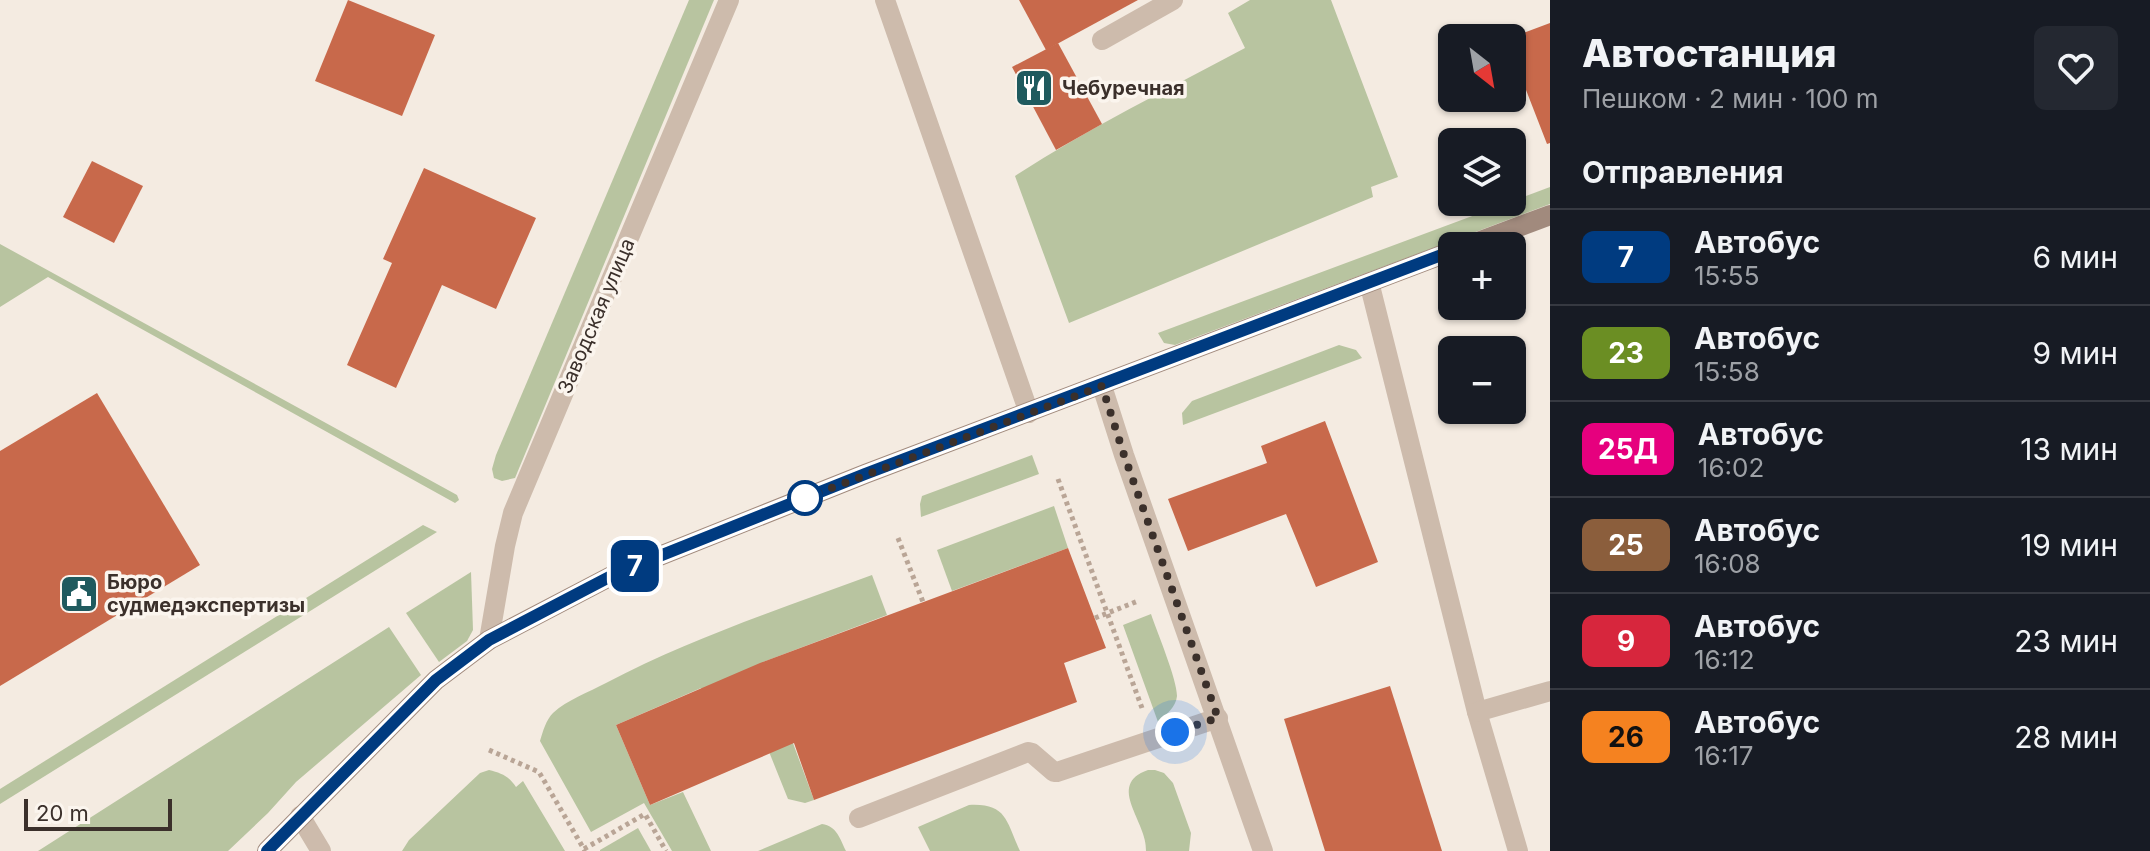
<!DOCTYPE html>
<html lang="ru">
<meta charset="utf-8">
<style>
body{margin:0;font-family:Inter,sans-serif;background:#242831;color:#f1f3f6;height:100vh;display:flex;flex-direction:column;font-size:30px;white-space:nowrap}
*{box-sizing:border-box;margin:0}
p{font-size:26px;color:#9ea1a6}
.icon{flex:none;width:44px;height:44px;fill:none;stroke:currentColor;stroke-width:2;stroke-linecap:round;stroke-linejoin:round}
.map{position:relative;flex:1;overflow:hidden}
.details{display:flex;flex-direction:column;background:#171b24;width:600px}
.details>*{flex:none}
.badge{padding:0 16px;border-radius:12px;font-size:28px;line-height:52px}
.needle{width:52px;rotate:149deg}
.fabs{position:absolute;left:1438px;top:24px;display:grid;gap:16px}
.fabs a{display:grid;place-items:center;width:88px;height:88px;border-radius:12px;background:#171b24;box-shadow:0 2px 6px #0004;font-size:40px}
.scale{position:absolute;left:24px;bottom:20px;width:148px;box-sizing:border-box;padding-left:8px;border:4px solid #3b302b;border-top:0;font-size:22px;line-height:28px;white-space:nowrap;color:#3b302b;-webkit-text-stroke:6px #fbf5ee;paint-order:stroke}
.you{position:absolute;width:40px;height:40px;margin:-20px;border:6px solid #fff;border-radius:50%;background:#1a73e8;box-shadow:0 0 0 12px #1a73e833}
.map>.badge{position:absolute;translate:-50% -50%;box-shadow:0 0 0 4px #fff}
h2{padding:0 32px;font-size:30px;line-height:72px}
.round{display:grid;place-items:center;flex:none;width:84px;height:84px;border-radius:12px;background:#242831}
.head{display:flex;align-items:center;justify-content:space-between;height:136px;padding:0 32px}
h1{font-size:38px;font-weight:800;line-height:60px}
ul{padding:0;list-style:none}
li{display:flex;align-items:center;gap:24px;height:96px;padding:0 32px;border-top:2px solid #363941}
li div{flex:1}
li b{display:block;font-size:30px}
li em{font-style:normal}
li .badge{min-width:88px;font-weight:700;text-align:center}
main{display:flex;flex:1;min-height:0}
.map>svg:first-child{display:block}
.green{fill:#b8c4a0}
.building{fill:#c8694b}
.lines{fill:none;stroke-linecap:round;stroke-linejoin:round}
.path{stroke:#b9a596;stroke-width:5;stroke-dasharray:4 4;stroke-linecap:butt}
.lane{stroke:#cdbbac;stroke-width:20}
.street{stroke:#cdbbac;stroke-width:20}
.secondary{stroke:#a18a7d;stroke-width:20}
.line-casing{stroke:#fff;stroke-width:18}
.line{stroke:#003b80;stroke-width:12}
.walk{stroke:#3b302b;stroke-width:8;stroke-dasharray:0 14.4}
.stop-dot{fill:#fff;stroke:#003b80;stroke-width:4}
.labels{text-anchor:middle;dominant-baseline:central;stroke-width:7;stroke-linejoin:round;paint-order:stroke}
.poi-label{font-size:20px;font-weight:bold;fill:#3b302b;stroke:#fbf5ee;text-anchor:start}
.street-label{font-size:20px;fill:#3b302b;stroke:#fbf5ee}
</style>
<main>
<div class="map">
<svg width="1550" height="851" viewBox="0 0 1550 851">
<rect width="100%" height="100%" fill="#f4ebe1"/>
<g class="green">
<polygon points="689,0 714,0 515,478 502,481 494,478 492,469 496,455"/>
<path d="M1250,0H1331L1398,177L1371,187L1373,197L1069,323L1015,176C1089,128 1168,89 1245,48L1228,13Z"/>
<polygon points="1550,187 1550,204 1175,345 1164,343 1158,333"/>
<polygon points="0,244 457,495 459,500 455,503 48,277 0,307"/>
<polygon points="1339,345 1356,350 1362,358 1183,425 1182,413 1192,401"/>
<polygon points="1032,455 1039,474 921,517 920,504 922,496"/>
<polygon points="1054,506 1068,548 952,591 937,550"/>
<polygon points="423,525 437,532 0,804 0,789"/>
<polygon points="471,572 473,630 467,641 439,662 406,613"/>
<path d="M872,575L887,615L763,662L814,800L805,803L788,799L751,707L714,718L701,688L616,725L650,805L683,792L711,851H672L644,803L591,832L540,741C543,731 546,720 553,713C567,700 589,692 606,683C691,638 783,608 872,575Z"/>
<path d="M1151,614C1157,632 1177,679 1177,696C1176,707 1166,715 1158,722L1123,625Z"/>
<polygon points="389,627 421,675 296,782 268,813 228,851 38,851"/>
<path d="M489,770C501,773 509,776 516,787L523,781L565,851H402L409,840L480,773Z"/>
<path d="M1148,770H1155L1164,773L1173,783L1191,833L1189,851H1146C1148,822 1105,785 1148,770Z"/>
<path d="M969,805C1007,803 1006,821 1020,851H930L918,827Z"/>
<path d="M822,824C837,826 840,839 846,851H758Z"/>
<polygon points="638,828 651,851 600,851 600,850"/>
</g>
<g class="building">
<polygon points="348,0 435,35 402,116 315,81"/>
<polygon points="1019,0 1138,0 1046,50"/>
<polygon points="1550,23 1550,143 1547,144 1512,54 1512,38 1510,38"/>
<polygon points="1058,43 1102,124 1056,150 1012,67"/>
<polygon points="92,161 143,186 114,243 63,217"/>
<polygon points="424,168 536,218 496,309 442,285 396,388 347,365 392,263 383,259"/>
<polygon points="97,393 200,565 0,686 0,451"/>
<polygon points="1325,421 1378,562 1316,587 1286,514 1188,551 1168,499 1267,463 1261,446"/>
<polygon points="1068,548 1106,648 1064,663 1077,702 814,800 794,743 650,805 616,725 760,663"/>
<polygon points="1390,686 1442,851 1325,851 1284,719"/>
</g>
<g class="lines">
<g class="path">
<polyline points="1058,479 1142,708"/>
<polyline points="898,538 923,602"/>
<polyline points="1095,618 1138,601"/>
<polyline points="489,750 539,772 585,851"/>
<polyline points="584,849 645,814 666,851"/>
</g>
<g class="lane">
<polyline points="885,0 1029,413"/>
<polyline points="1102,40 1173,0"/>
<polyline points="1369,282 1477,712 1518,851"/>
<polyline points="1477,712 1550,691"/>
<polyline points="300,816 321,851"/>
<polyline points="859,818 1028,752 1032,753 1054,772 1057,772 1218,718"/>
</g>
<g class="street">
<polyline points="1102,386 1124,455 1263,851"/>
<polyline points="489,640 505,546 513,513 729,0"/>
</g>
<g class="secondary">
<polyline points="1467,246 1550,215"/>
<polyline points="267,851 436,680 489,640 617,573 865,474 1452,251"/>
</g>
</g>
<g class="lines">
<defs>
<polyline id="line" points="267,851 436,680 489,640 617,573 865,474 1452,251"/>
</defs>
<use href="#line" class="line-casing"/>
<use href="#line" class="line"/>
<polyline class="walk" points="805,498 1102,386 1124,455 1218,718 1175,732"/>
</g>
<defs>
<symbol id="restaurant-square" viewBox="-11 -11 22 22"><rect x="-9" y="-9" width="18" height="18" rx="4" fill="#1f5a5e" stroke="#fbf5ee"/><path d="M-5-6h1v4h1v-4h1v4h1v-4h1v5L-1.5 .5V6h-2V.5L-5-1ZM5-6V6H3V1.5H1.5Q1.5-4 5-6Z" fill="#fff"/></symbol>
<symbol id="civic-square" viewBox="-11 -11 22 22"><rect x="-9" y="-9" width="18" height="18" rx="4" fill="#1f5a5e" stroke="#fbf5ee"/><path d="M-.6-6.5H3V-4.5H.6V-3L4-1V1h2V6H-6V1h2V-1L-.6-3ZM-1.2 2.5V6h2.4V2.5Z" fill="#fff"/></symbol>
</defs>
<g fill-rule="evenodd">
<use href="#restaurant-square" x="1012" y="66" width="44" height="44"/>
<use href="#civic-square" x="57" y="572" width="44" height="44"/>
</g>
<circle class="stop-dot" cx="805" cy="498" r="16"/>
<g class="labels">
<g class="poi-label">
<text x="1062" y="88">Чебуречная</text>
<text x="107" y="582">Бюро<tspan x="107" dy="23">судмедэкспертизы</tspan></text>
</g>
<g class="street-label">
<text transform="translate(596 316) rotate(-67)">Заводская улица</text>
</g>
</g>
</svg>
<div class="fabs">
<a><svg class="needle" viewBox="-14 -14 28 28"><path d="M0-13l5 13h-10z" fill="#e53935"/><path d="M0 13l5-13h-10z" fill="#9ea1a6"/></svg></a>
<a><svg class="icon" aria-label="layers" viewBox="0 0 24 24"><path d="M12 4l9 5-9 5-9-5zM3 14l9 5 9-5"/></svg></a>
<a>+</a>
<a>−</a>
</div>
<div class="scale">20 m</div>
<div class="you" style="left:1175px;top:732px"></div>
<b class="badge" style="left:635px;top:566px;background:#003b80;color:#fff">7</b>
</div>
<section class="details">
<div class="head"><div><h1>Автостанция</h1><p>Пешком · 2 мин · 100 m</p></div><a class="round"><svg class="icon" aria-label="heart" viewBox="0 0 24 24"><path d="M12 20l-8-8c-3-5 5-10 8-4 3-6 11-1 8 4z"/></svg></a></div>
<h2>Отправления</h2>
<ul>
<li><span class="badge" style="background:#003b80;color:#fff">7</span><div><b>Автобус</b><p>15:55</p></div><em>6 мин</em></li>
<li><span class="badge" style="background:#6b8e23;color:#fff">23</span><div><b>Автобус</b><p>15:58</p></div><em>9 мин</em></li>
<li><span class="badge" style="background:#e6007e;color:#fff">25Д</span><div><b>Автобус</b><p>16:02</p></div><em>13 мин</em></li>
<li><span class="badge" style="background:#8b5e3c;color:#fff">25</span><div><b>Автобус</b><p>16:08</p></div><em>19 мин</em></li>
<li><span class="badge" style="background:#d7263d;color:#fff">9</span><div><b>Автобус</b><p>16:12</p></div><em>23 мин</em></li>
<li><span class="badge" style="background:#f58220;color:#111">26</span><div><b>Автобус</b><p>16:17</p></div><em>28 мин</em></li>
</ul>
</section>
</main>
